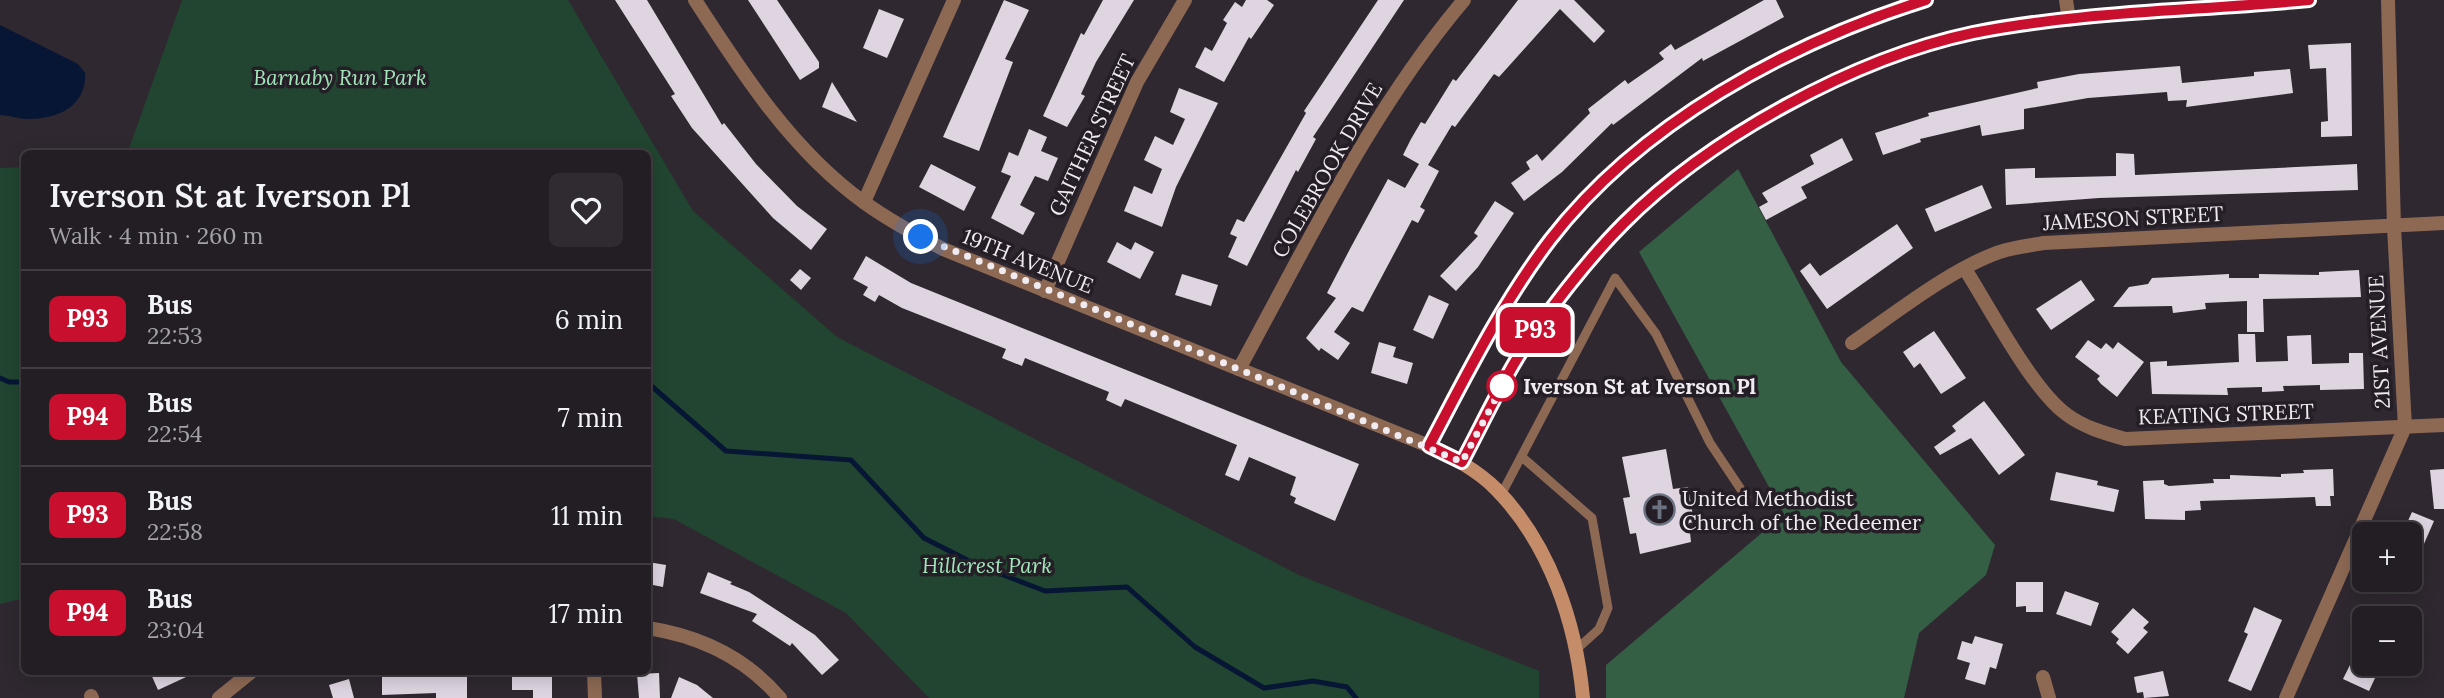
<!DOCTYPE html>
<meta charset="utf-8">
<style>
body{margin:0;font-family:Lora,serif;background:#2f2b31;color:#f1f3f6;height:100vh;display:flex;flex-direction:column;font-size:26px;white-space:nowrap}
*{box-sizing:border-box;margin:0}
p{font-size:23px;color:#a3a2a6}
.icon{flex:none;width:38px;height:38px;fill:none;stroke:currentColor;stroke-width:2;stroke-linecap:round;stroke-linejoin:round}
.map{position:relative;flex:1;overflow:hidden}
.details{position:absolute;left:21px;top:150px;width:630px;height:525px;display:flex;flex-direction:column;background:#231e24;border-radius:10px;box-shadow:0 4px 18px #0003,0 0 0 2px #403c41}
.details>*{flex:none}
.badge{padding:0 14px;border-radius:10px;font-size:24px;line-height:46px}
.controls{position:absolute;left:2352px;top:522px;display:grid;gap:14px}
.controls a{display:grid;place-items:center;width:70px;height:70px;border-radius:10px;background:#231e24;box-shadow:0 4px 18px #0003,0 0 0 2px #403c41;font-size:35px}
.you{position:absolute;width:35px;height:35px;margin:-18px;border:5px solid #fff;border-radius:50%;background:#1a73e8;box-shadow:0 0 0 10px #1a73e833}
.map>.badge{position:absolute;translate:-50% -50%;box-shadow:0 0 0 4px #fff}
.round{display:grid;place-items:center;flex:none;width:74px;height:74px;border-radius:10px;background:#2f2b31}
.summary{display:flex;align-items:center;justify-content:space-between;height:119px;padding:0 28px}
h1{font-size:33px;font-weight:600;line-height:52px}
ul{padding:0;list-style:none}
li{display:flex;align-items:center;gap:21px;height:98px;padding:0 28px;border-top:2px solid #403c41}
li div{flex:1}
li b{display:block;font-size:26px}
li em{font-style:normal}
li .badge{min-width:77px;font-weight:700;text-align:center}
.map>svg:first-child{display:block}
.green{fill:#214530}
.forest{fill:#345f45}
.water{fill:#061634}
.lines{fill:none;stroke-linecap:round;stroke-linejoin:round}
.stream{stroke:#061634;stroke-width:5}
.building{fill:#ded5e0}
.service{stroke:#8d6954;stroke-width:9}
.minor{stroke:#8d6954;stroke-width:14}
.secondary{stroke:#c58c6a;stroke-width:14}
.line-casing{stroke:#fff;stroke-width:16}
.line{stroke:#c8102e;stroke-width:10}
.walk{stroke:#f0ebf1;stroke-width:7;stroke-dasharray:0 12.6}
.stop-dot{fill:#fff;stroke:#c8102e;stroke-width:3.5}
.labels{text-anchor:middle;dominant-baseline:central;stroke-width:7;stroke-linejoin:round;paint-order:stroke}
.park-label{font-size:21px;font-style:italic;fill:#a0e6ba;stroke:#251e26}
.street-label{font-size:21px;fill:#f0ebf1;stroke:#251e26}
.stop-label{font-size:21px;font-weight:bold;fill:#f0ebf1;stroke:#251e26;text-anchor:start}
.poi-label{font-size:21px;fill:#f0ebf1;stroke:#251e26;text-anchor:start}
</style>
<div class="map">
<svg width="2444" height="698" viewBox="0 0 2444 698">
<rect width="100%" height="100%" fill="#2f2830"/>
<g class="green">
<polygon points="182,0 568,0 693,211 837,337 1299,575 1539,671 1539,698 929,698 846,613 674,519 648,516 648,154 127,154"/>
<polygon points="24,167 24,598 0,604 0,168"/>
</g>
<polygon class="forest" points="1738,169 1841,362 1995,545 1986,575 1919,633 1904,698 1606,698 1606,665 1784,514 1639,252"/>
<path class="water" d="M0,25L78,64L85,73C87,106 58,119 28,119C19,119 9,115 0,115Z"/>
<g class="lines">
<g class="stream">
<polyline points="0,378 9,382 24,382"/>
<polyline points="648,383 726,451 851,460 924,538 975,564 1045,591 1127,587 1195,647 1264,688 1313,681 1347,687 1356,698"/>
</g>
</g>
<g class="building">
<polygon points="615,0 647,0 722,125 724,123 756,164 797,206 827,229 811,250 773,218 692,128 671,96 675,94"/>
<polygon points="748,0 777,0 819,62 819,68 800,80"/>
<polygon points="1004,0 1029,10 1005,59 1013,62 979,151 943,137"/>
<polygon points="1103,0 1134,0 1096,62 1081,94 1085,96 1067,127 1043,116 1081,33 1084,35"/>
<polygon points="1246,0 1267,0 1274,5 1251,39 1249,37 1224,82 1195,67 1205,47 1212,51 1227,23 1223,20 1235,2 1242,7"/>
<polygon points="1378,0 1404,0 1313,137 1316,139 1298,172 1296,170 1247,266 1228,257 1237,237 1230,234 1237,219 1244,222 1306,113 1304,111"/>
<polygon points="1518,0 1574,0 1605,31 1594,43 1560,9 1499,77 1494,74 1455,127 1452,125 1428,165 1439,171 1420,207 1425,210 1418,223 1412,220 1363,312 1352,307 1334,332 1350,343 1338,360 1321,348 1319,351 1306,338 1336,298 1327,293 1351,247 1388,179 1405,188 1419,164 1403,155 1411,139 1421,122 1425,124 1453,79 1456,81"/>
<polygon points="1764,0 1776,0 1784,17 1703,61 1702,58 1613,125 1612,123 1562,172 1524,201 1511,183 1530,169 1526,162 1537,154 1542,161 1590,113 1588,109 1625,80 1628,84 1664,59 1659,53 1671,44 1675,50"/>
<polygon points="879,9 904,19 887,58 863,48"/>
<polygon points="2351,43 2352,136 2321,137 2321,122 2328,121 2326,68 2310,69 2308,45"/>
<polygon points="2180,66 2182,83 2254,76 2254,72 2290,69 2293,93 2186,107 2187,100 2168,101 2167,92 2088,98 2024,109 2024,129 1982,136 1980,125 1920,139 1921,142 1883,155 1875,133 1929,116 1928,113 2038,88 2037,82 2079,74"/>
<polygon points="832,82 857,122 822,107"/>
<polygon points="1179,88 1218,103 1176,187 1162,227 1124,211 1134,186 1152,194 1162,169 1144,160 1155,136 1173,145 1185,119 1170,112"/>
<polygon points="1029,129 1047,137 1041,151 1058,158 1048,181 1035,176 1020,205 1035,213 1023,235 991,218 1011,176 1001,172 1009,152 1018,156"/>
<polygon points="1842,138 1853,160 1801,187 1807,198 1766,220 1759,207 1768,202 1762,193 1814,164 1810,155"/>
<polygon points="2116,153 2134,154 2135,175 2357,164 2358,190 2099,198 2006,205 2005,169 2035,168 2035,178 2116,176"/>
<polygon points="931,164 976,187 964,211 919,187"/>
<polygon points="1982,185 1992,208 1935,232 1925,209"/>
<polygon points="1495,201 1514,213 1478,267 1456,291 1440,276 1478,236 1474,233"/>
<polygon points="1897,224 1913,248 1827,309 1800,271 1810,263 1820,276"/>
<polygon points="1117,242 1131,250 1135,242 1154,252 1140,279 1107,262"/>
<polygon points="866,256 911,283 1359,464 1335,521 1294,503 1296,498 1290,495 1296,477 1249,457 1239,481 1225,475 1237,445 1125,399 1121,407 1106,400 1109,392 1025,358 1022,366 1002,358 1006,349 902,308 879,295 875,302 863,295 868,287 853,279"/>
<polygon points="800,269 811,278 801,290 790,280"/>
<polygon points="2359,270 2361,297 2263,299 2264,332 2247,332 2247,301 2205,303 2206,309 2173,313 2172,306 2113,307 2129,287 2148,284 2152,278 2229,274 2229,278 2259,278 2259,274 2319,275 2319,272"/>
<polygon points="1182,274 1218,285 1211,306 1175,295"/>
<polygon points="2081,280 2095,300 2051,330 2036,309"/>
<polygon points="1429,295 1449,304 1433,339 1413,330"/>
<polygon points="1934,331 1966,378 1941,394 1920,363 1914,368 1903,352"/>
<polygon points="2238,334 2255,334 2256,362 2288,361 2287,336 2311,335 2312,364 2349,363 2349,353 2363,353 2364,389 2320,390 2320,385 2283,386 2284,391 2262,392 2262,387 2227,388 2228,395 2152,394 2150,362 2167,361 2167,366 2239,362"/>
<polygon points="2088,340 2101,349 2106,343 2113,349 2118,342 2144,362 2117,397 2101,384 2097,379 2100,376 2075,357"/>
<polygon points="1379,342 1396,347 1393,357 1413,363 1407,384 1371,373"/>
<polygon points="1984,401 2025,455 1999,475 1971,438 1940,455 1934,447 1956,431 1952,426"/>
<polygon points="1666,449 1673,489 1688,487 1694,522 1689,523 1691,542 1640,554 1636,533 1630,534 1623,498 1630,497 1622,457"/>
<polygon points="2333,469 2334,496 2330,496 2331,506 2316,506 2315,497 2200,501 2201,510 2185,511 2185,520 2145,519 2143,481 2164,480 2164,484 2169,486 2214,483 2213,479 2230,479 2230,475 2281,477 2281,474 2304,473 2303,470"/>
<polygon points="2444,469 2444,509 2434,509 2430,470"/>
<polygon points="2056,472 2098,481 2097,485 2119,490 2114,512 2050,500"/>
<polygon points="2412,512 2434,521 2420,553 2410,549 2410,534 2402,534"/>
<polygon points="648,562 666,565 663,587 648,584"/>
<polygon points="708,572 732,582 730,584 749,592 815,635 839,660 822,675 792,643 790,646 752,621 757,614 700,593"/>
<polygon points="2016,582 2043,582 2043,612 2026,612 2026,606 2016,607"/>
<polygon points="2065,591 2099,603 2091,626 2056,614"/>
<polygon points="2254,607 2282,620 2251,691 2228,681 2248,634 2244,632"/>
<polygon points="2133,608 2149,622 2143,628 2148,632 2128,654 2116,643 2119,639 2111,632"/>
<polygon points="1975,636 2003,644 1996,669 1990,667 1985,685 1965,679 1970,663 1957,659 1962,641 1972,644"/>
<polygon points="2354,657 2364,660 2364,663 2382,663 2369,691 2343,679"/>
<polygon points="2163,671 2169,696 2144,698 2143,692 2137,693 2134,677"/>
<polygon points="150,672 197,672 158,690"/>
<polygon points="382,672 467,672 467,698 436,698 436,693 382,695"/>
<polygon points="512,672 552,672 552,698 533,698 533,690 512,690"/>
<polygon points="659,673 660,698 639,698 637,674"/>
<polygon points="679,677 697,685 713,698 671,698"/>
<polygon points="349,679 354,698 333,698 329,685"/>
</g>
<g class="lines">
<g class="service">
<polyline points="1522,457 1592,518 1608,608 1599,629 1578,648"/>
<polyline points="1501,495 1615,278 1656,334 1710,443 1746,497"/>
</g>
<g class="minor">
<path d="M695,0C742,73 793,152 865,203C890,221 916,235 943,249L1429,446"/>
<polyline points="2066,0 2069,20"/>
<polyline points="864,202 954,0"/>
<path d="M1965,269C1990,308 2031,388 2066,414C2083,427 2104,433 2125,439L2444,425"/>
<polyline points="1045,291 1137,82 1185,0"/>
<path d="M1852,343C1894,314 1957,264 2006,250C2018,247 2031,245 2044,243L2444,223"/>
<path d="M1239,369C1308,243 1371,110 1464,0"/>
<path d="M648,628C699,636 746,658 780,698"/>
<polyline points="594,672 595,698"/>
<polyline points="2043,677 2049,698"/>
<polyline points="91,696 92,698"/>
<polyline points="219,698 251,672"/>
<polyline points="2286,698 2405,427 2394,227 2388,0"/>
</g>
<g class="secondary">
<path d="M1462,462C1486,417 1507,370 1537,328C1563,292 1592,255 1624,223C1710,136 1855,58 1974,33C2084,11 2198,10 2310,0"/>
<path d="M1583,698C1576,623 1550,544 1496,489C1477,470 1454,458 1429,446C1466,375 1502,303 1550,240C1640,123 1788,44 1926,0"/>
</g>
</g>
<g class="lines">
<defs>
<path id="line" d="M1926,0C1789,43 1640,123 1550,240C1502,303 1466,376 1429,446L1462,462C1486,417 1507,370 1537,328C1563,292 1592,255 1624,223C1710,137 1855,58 1973,33C2083,11 2198,11 2309,0"/>
</defs>
<use href="#line" class="line-casing"/>
<use href="#line" class="line"/>
<polyline class="walk" points="921,237 1462,462 1506,379 1502,386"/>
</g>
<defs>
<symbol id="church-ring" viewBox="-11 -11 22 22"><circle r="9.5" fill="#251e26" stroke="#6b7280" stroke-width="1.5"/><path d="M-1.2-6h2.4v3.5h3.3v2.4h-3.3V6h-2.4V-.1h-3.3v-2.4h3.3Z" fill="#6b7280"/></symbol>
</defs>
<g fill-rule="evenodd">
<use href="#church-ring" x="1642" y="492" width="35" height="35"/>
</g>
<circle class="stop-dot" cx="1502" cy="386" r="14"/>
<g class="labels">
<g class="park-label">
<text x="340" y="77">Barnaby Run Park</text>
<text x="987" y="565">Hillcrest Park</text>
</g>
<g class="street-label">
<text transform="translate(1092 135) rotate(-65)">GAITHER STREET</text>
<text transform="translate(1327 170) rotate(-60)">COLEBROOK DRIVE</text>
<text transform="translate(2133 218) rotate(-3)">JAMESON STREET</text>
<text transform="translate(1028 261) rotate(22)">19TH AVENUE</text>
<text transform="translate(2379 342) rotate(-93)">21ST AVENUE</text>
<text transform="translate(2226 414) rotate(-2)">KEATING STREET</text>
</g>
<g class="stop-label">
<text x="1523" y="386">Iverson St at Iverson Pl</text>
</g>
<g class="poi-label">
<text x="1682" y="498">United Methodist<tspan x="1682" dy="24">Church of the Redeemer</tspan></text>
</g>
</g>
</svg>
<div class="controls">
<a>+</a>
<a>−</a>
</div>
<div class="you" style="left:921px;top:237px"></div>
<b class="badge" style="left:1535px;top:330px;background:#c8102e;color:#fff">P93</b>
<section class="details">
<div class="summary"><div><h1>Iverson St at Iverson Pl</h1><p>Walk · 4 min · 260 m</p></div><a class="round"><svg class="icon" aria-label="heart" viewBox="0 0 24 24"><path d="M12 20l-8-8c-3-5 5-10 8-4 3-6 11-1 8 4z"/></svg></a></div>
<ul>
<li><span class="badge" style="background:#c8102e;color:#fff">P93</span><div><b>Bus</b><p>22:53</p></div><em>6 min</em></li>
<li><span class="badge" style="background:#c8102e;color:#fff">P94</span><div><b>Bus</b><p>22:54</p></div><em>7 min</em></li>
<li><span class="badge" style="background:#c8102e;color:#fff">P93</span><div><b>Bus</b><p>22:58</p></div><em>11 min</em></li>
<li><span class="badge" style="background:#c8102e;color:#fff">P94</span><div><b>Bus</b><p>23:04</p></div><em>17 min</em></li>
</ul>
</section>
</div>
